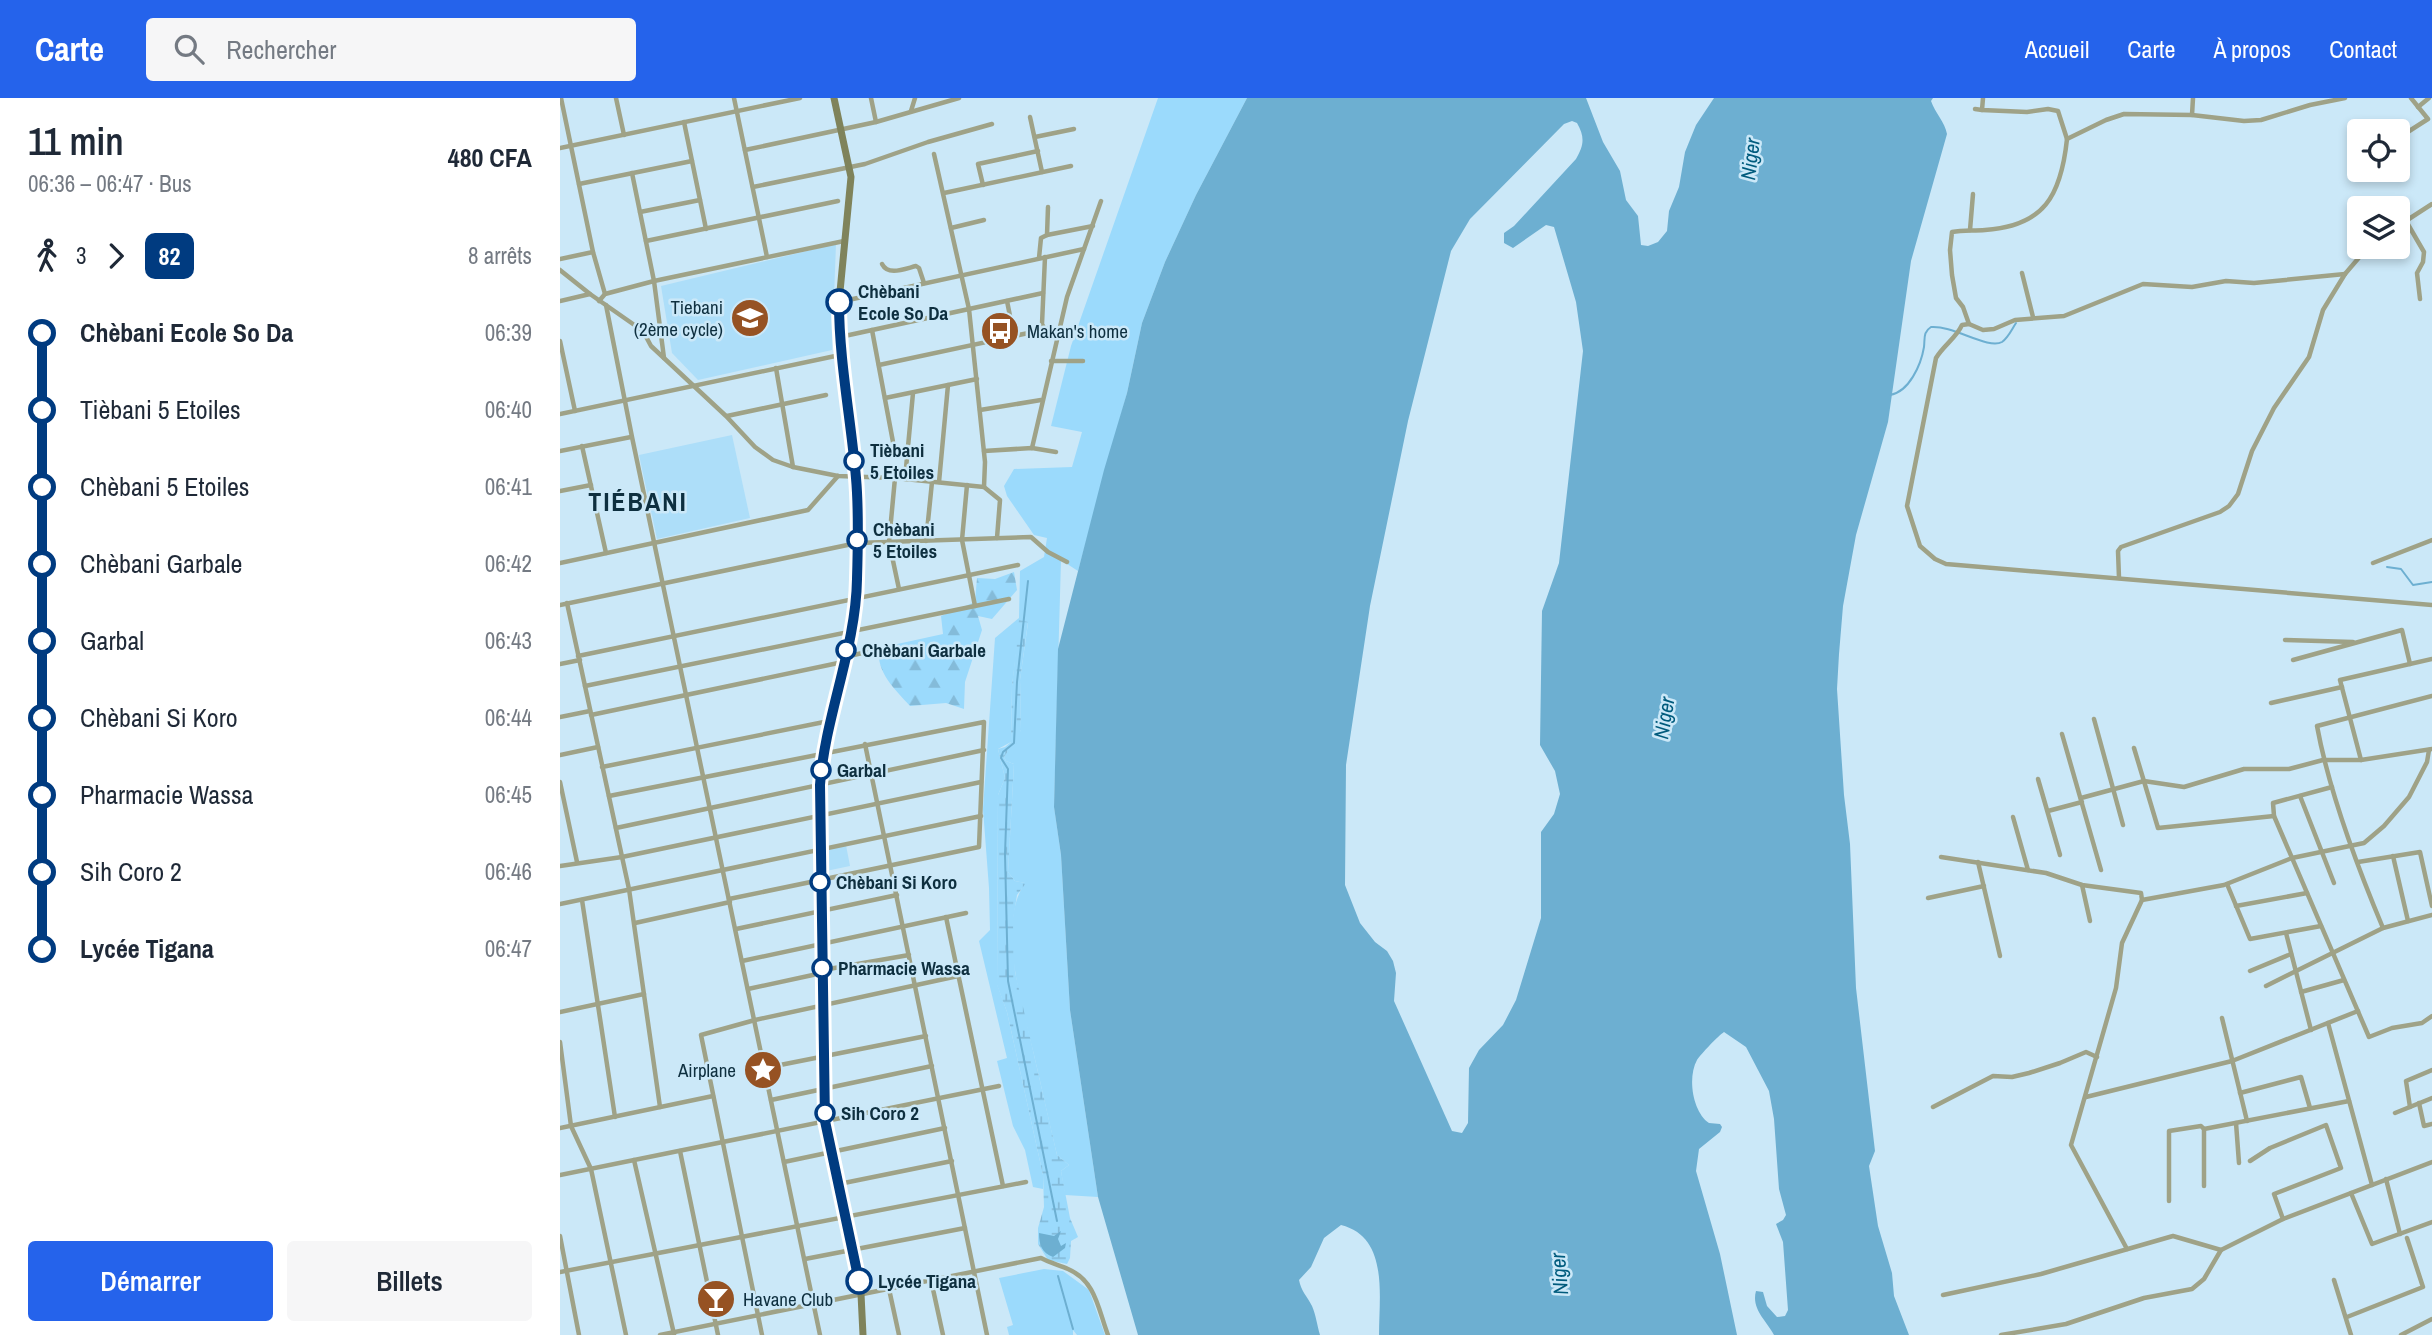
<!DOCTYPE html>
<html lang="fr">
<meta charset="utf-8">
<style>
body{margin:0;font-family:"Archivo Narrow",sans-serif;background:#f6f6f7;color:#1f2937;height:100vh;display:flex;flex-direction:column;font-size:26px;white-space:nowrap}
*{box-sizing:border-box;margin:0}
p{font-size:23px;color:#747a83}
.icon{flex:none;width:38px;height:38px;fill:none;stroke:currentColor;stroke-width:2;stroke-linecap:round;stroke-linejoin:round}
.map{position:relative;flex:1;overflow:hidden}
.sheet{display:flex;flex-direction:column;background:#fff;width:560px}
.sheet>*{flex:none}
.badge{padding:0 14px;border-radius:10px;font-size:24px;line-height:46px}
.tools{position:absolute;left:1787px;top:21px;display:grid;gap:14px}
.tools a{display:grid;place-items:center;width:63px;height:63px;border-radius:7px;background:#fff;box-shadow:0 4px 10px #0003;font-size:35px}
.map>.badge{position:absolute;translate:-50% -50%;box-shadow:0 0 0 4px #fff}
.legs{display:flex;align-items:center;gap:10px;height:77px;padding:0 28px;font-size:23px}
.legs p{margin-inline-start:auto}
.overview{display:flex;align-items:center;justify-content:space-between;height:119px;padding:0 28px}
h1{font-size:38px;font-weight:600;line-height:52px}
.cta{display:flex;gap:14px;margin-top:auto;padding:14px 28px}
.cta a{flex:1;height:80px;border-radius:7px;background:#2563eb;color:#fff;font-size:28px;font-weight:600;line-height:80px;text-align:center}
.cta a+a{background:#f6f6f7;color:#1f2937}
ul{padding:0 28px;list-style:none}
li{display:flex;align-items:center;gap:24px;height:77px;font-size:26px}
li i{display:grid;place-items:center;width:10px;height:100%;margin:0 9px;background:currentColor}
li i::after{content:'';width:18px;height:18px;margin:-9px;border:5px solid;border-radius:50%;background:#fff}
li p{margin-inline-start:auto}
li:first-child i{background:linear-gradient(#0000 50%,currentColor 0)}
li:last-child i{background:linear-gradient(currentColor 50%,#0000 0)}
header{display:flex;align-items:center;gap:42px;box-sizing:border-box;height:98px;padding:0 35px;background:#2563eb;color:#fff}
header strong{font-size:33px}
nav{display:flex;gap:38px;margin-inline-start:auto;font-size:24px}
.search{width:490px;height:63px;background:#f6f6f7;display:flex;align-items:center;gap:18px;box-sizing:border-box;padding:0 24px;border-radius:7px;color:#747a83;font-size:26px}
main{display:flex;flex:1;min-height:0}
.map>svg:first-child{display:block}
.built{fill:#addef9}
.green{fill:#9bdafc}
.forest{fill:url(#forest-firs)}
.wetland{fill:url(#wetland-marsh)}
.water{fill:#6dafd1;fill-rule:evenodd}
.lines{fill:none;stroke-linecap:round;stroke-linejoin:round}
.stream{stroke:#6dafd1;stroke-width:2}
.street{stroke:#9fa287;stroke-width:4.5}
.secondary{stroke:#7f835b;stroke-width:7}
.line-1-casing{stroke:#fff;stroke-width:16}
.line-1{stroke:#003b80;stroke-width:10}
.stop-1-dot{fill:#fff;stroke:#003b80;stroke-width:3.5}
.labels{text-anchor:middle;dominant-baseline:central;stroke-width:5;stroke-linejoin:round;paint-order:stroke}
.stop-label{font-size:19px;font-weight:bold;fill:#0e2f3f;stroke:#cbe8f8;text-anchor:start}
.poi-label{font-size:19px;fill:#0e2f3f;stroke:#cbe8f8;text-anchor:end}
.water-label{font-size:21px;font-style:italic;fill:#005b7d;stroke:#cbe8f8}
.district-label{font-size:26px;font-weight:bold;letter-spacing:2px;fill:#0e2f3f;stroke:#cbe8f8}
</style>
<header>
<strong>Carte</strong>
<div class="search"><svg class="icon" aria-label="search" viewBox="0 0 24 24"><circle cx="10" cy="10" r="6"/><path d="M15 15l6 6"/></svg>Rechercher</div>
<nav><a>Accueil</a><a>Carte</a><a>À propos</a><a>Contact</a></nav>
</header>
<main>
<section class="sheet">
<div class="overview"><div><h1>11 min</h1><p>06:36 – 06:47 · Bus</p></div><b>480 CFA</b></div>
<div class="legs"><svg class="icon" aria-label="walk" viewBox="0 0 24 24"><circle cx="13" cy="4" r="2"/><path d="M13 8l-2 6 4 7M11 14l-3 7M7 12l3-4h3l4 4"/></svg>3<svg class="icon" aria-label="forward" viewBox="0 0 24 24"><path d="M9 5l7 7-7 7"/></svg><b class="badge" style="background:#003b80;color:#fff">82</b><p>8 arrêts</p></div>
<ul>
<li><i style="color:#003b80"></i><b>Chèbani Ecole So Da</b><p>06:39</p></li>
<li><i style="color:#003b80"></i><span>Tièbani 5 Etoiles</span><p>06:40</p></li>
<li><i style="color:#003b80"></i><span>Chèbani 5 Etoiles</span><p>06:41</p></li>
<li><i style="color:#003b80"></i><span>Chèbani Garbale</span><p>06:42</p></li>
<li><i style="color:#003b80"></i><span>Garbal</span><p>06:43</p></li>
<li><i style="color:#003b80"></i><span>Chèbani Si Koro</span><p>06:44</p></li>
<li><i style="color:#003b80"></i><span>Pharmacie Wassa</span><p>06:45</p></li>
<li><i style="color:#003b80"></i><span>Sih Coro 2</span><p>06:46</p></li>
<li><i style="color:#003b80"></i><b>Lycée Tigana</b><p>06:47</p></li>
</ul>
<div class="cta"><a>Démarrer</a><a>Billets</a></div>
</section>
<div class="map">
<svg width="1872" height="1237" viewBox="0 0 1872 1237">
<defs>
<pattern id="forest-firs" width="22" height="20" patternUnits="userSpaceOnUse" patternTransform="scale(1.75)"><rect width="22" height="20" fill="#9bdafc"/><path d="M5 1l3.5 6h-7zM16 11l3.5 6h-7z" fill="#84bbd9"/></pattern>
<pattern id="wetland-marsh" width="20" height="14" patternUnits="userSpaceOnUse" patternTransform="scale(1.75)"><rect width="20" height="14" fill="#9bdafc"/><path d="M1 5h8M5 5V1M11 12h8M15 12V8" fill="none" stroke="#84bbd9"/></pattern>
</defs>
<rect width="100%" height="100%" fill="#cbe8f8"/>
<g class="built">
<polygon points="276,146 272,252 138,282 112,255 101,188"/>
<polygon points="172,337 190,420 97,441 79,357"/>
<polygon points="286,747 290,768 266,773 266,752"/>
</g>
<g class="green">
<path d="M598,0H687L636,97L605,164L582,225L567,295L518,473L501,462L494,709L501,757L510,912L538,1099L505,1097L501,1073L509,1067L497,1057C489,1024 482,991 474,957C463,910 436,827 465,785L455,783L448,774L454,666L446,663L444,659L461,632L460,582L468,525L460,523L452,588L451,644L438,651L445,680L438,697L437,886L447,914L483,1077V1091L473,1089L465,1052L453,1028L437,963L447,960L419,843L430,832L429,790L423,711L435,540L459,520L460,473L484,459L487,440L474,437L447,398L444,388L454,371L512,369L522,334L491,328L511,248Z"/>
<polygon points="484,1171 503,1173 529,1192 545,1237 517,1237 513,1232 513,1237 449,1237 447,1229 453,1227 439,1180"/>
</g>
<path class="forest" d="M454,474L457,492L432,521L418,518L422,532L405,584L404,611L386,605L350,608C335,591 316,575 319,550L383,536L381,518L415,504L417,480L435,481Z"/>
<polygon class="wetland" points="459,522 468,524 460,582 461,632 454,652 448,653 444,659 446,663 454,666 448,774 455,783 466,785 457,797 453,822 455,874 497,1057 509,1067 501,1073 510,1120 518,1139 511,1143 510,1160 507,1166 488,1162 478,1146 478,1130 484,1109 483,1077 447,914 437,887 438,697 445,680 438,651 445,649 451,644 452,588"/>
<g class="water">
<path d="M687,0H1026L1043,44L1060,73L1066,102L1078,118L1081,147L1088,148L1098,144L1107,133L1109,113L1119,89L1125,54L1136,27L1154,0H1373L1371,3C1375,15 1385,24 1387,36L1351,163L1328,324L1296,437L1283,508L1279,556L1277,591L1284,697L1290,746L1296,890L1315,1053L1309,1068L1318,1128L1332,1175L1334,1198L1349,1237H1214C1206,1222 1191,1211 1196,1193L1203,1194L1207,1208L1217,1219L1225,1218L1228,1212L1223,1144L1216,1126L1223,1122L1226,1117L1219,1091L1214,1021L1209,993L1186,949L1164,934C1158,938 1141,956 1137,962C1127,980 1133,1014 1149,1025L1160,1026L1162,1029L1160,1034L1139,1051L1136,1073L1160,1156L1177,1237H819C819,1198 829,1139 781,1127L764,1140L751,1169L739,1182C741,1193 747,1198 752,1208C756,1217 757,1227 760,1237H578L538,1099L510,912L501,757L494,709L498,551L544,372L567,295L582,225L605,164L636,97ZM1012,23L1017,25C1025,39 1024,47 1016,61L954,128L944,135V145L953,150L986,127L994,129L1016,204L1023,253L999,465L982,513L980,647L995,673L1000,696L994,716L981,734V820L956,902L943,927L919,952L909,970L908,1025L902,1035L892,1033L834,903L836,875L833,863L827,853L815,844L800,825L785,787L786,667L810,508L848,323L891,153L910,121L1004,26Z"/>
<path d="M501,1133L498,1141L501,1148L506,1145L505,1150L493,1159C482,1155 479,1147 479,1135L494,1138Z"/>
</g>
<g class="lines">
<g class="stream">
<path d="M1330,297C1349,294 1361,267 1364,249C1365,240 1363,234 1371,229C1393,227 1428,252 1442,244C1448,240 1452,231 1456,225"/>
<polyline points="1827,469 1841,471 1853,487 1872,484"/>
<polyline points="468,483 457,584 454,645 443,654 441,660 448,671 445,756 448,883 497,1123"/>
<polyline points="498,1178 513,1231"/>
</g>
<g class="street">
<polyline points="1,0 33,154 45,196"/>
<polyline points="56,0 64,37"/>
<polyline points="174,0 207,159"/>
<polyline points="311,0 316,24"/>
<polyline points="1423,0 1422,12 1467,14 1488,11 1498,13 1507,41"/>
<path d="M1785,0L1750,7L1701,22L1684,23L1632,17L1564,16L1546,22L1507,41C1501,98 1484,128 1425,132C1413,133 1403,132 1392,134L1390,152L1392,177L1396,200L1403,209L1409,226L1423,232L1434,231L1455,222L1504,218L1583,186L1632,189L1666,183L1694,185L1785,176"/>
<polyline points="1858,9 1869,0"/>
<polyline points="1415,11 1422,12"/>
<polyline points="351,13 355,0"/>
<polyline points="1632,17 1633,0"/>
<polyline points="470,19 482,74"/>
<polyline points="124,24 146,131"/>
<polyline points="1843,37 1868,21 1851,0"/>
<polyline points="475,39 514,31"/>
<polyline points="0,50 240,0"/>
<polyline points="185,52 316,24 399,0"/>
<polyline points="374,56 409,211 425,364 424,389"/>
<polyline points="72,75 94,183 104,260"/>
<polyline points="19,86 132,63"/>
<polyline points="423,87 418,66 478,53"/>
<polyline points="193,89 305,66 368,44 432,26"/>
<polyline points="384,95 511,68"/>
<polyline points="80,114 140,102"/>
<polyline points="1846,123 1864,154 1863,164 1857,175 1860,201"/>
<polyline points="1838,128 1872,106"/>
<polyline points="391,130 424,122"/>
<polyline points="1410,132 1413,96"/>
<polyline points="487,137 533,128"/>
<polyline points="86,143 278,103"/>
<polyline points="485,159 482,226 484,230 499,232"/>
<polyline points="479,160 481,140 487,137 488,109"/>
<polyline points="0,161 33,154"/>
<path d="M322,166C328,178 344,171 356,168L359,170L364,185"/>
<polyline points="0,172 30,196 83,233 91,248 166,318 195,349 213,362 233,369 278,378 335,380 424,389 440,402 437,440"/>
<polyline points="1462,175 1473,219"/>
<polyline points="0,203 30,196"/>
<polyline points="39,203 45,196 94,183 284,143"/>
<polyline points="447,203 454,238"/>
<polyline points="279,204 524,151"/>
<polyline points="46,207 72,339 260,1237"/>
<path d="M1409,226L1402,227C1396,240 1384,247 1376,260L1347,408L1360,448L1375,461L1386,466L1872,507"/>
<polyline points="312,232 333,344"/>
<polyline points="280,239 483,195"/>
<polyline points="0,243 15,313"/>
<polyline points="491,263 523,263"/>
<polyline points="319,267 473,234"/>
<polyline points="216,270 233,369"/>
<polyline points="325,300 417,281"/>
<polyline points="420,312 481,302"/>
<polyline points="0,316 280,257"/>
<polyline points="167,318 266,297"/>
<polyline points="22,348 46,455"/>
<polyline points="472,350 507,199 541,103"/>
<polyline points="0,353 71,339"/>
<polyline points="424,353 472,350 496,354"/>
<polyline points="335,380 329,444 339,491"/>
<polyline points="345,381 353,295"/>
<polyline points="379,384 388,287"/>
<polyline points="407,387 402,442 415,508"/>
<polyline points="0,393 31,387"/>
<polyline points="366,443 372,384"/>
<polyline points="0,465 248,412 278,378"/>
<polyline points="1813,465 1872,442"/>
<polyline points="1559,480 1558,453 1561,449 1660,414 1669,408 1678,396 1692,353 1714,310 1749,259 1763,212 1785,176 1808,149"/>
<polyline points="7,505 69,791 100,1009"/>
<polyline points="0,507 297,445 471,439 488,454 507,464"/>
<polyline points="1725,542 1793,544"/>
<polyline points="18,558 458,467"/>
<polyline points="285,559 311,553"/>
<polyline points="1733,562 1842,532 1850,566"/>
<polyline points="0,566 20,562"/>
<polyline points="25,588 449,501"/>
<polyline points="1711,605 1782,589"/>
<polyline points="31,617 283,564"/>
<polyline points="0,619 30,613"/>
<polyline points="1534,621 1563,727"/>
<polyline points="1502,636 1541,772"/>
<polyline points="305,646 427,1237"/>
<polyline points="1574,650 1598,730 1714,718"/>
<polyline points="0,657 38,649"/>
<polyline points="1801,662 1780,582 1872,561"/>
<polyline points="42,669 269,623"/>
<polyline points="1478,681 1500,757"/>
<polyline points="0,684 17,764"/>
<polyline points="1772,689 1713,705 1714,718 1809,939 1832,930 1862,925 1872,918"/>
<polyline points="49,698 424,624 419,749 169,801"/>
<polyline points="1740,698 1774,785"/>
<polyline points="1521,700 1584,683 1624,689 1684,671 1729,671 1763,662 1801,662 1872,651"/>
<polyline points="1488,713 1522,704"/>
<polyline points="1453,719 1468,772"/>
<polyline points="56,730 424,652"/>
<polyline points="1833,758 1848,823"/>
<polyline points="1381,759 1486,775 1522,787 1581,795 1582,802 1562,845 1556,890 1511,1047 1567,1151"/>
<polyline points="1418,764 1440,858"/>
<polyline points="1798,764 1860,754 1872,808"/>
<polyline points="0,768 62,759 421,684"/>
<polyline points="1667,786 1690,841 1761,828"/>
<polyline points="1522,787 1530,823"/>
<polyline points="1368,800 1424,788"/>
<polyline points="22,802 55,1019"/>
<polyline points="1582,802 1664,787 1732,760 1804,745 1824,728 1849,699 1867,664 1869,652"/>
<polyline points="0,806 421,718"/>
<polyline points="1676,808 1747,795"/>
<polyline points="386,819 443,1088"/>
<polyline points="75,825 170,804"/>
<path d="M1823,830C1797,768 1769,693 1757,628L1872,598"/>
<polyline points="176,831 337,797"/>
<polyline points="1726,835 1751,932"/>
<polyline points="182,863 406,815"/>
<polyline points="263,872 349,857"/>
<polyline points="1690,873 1731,856"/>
<polyline points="1706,888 1823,830 1872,817"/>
<polyline points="188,891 262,875"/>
<polyline points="1741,894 1784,882"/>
<polyline points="0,914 84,896"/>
<polyline points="1662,920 1687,1023"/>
<polyline points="1768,925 1812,1087"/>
<polyline points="0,944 11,1028 31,1071 66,1237"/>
<polyline points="205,970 366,938"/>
<polyline points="1680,995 1741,979 1750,1010"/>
<polyline points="1526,999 1672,963 1798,913"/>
<polyline points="211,1002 372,968"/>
<polyline points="1859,1005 1864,1028 1872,1026"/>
<polyline points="1373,1009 1433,978 1452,979 1469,975 1500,965 1526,954 1537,959"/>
<polyline points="1850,1009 1846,983 1872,972"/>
<polyline points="1835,1015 1872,1000"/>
<polyline points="1676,1025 1679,1065"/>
<polyline points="0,1030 153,998"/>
<polyline points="120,1053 158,1237"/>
<polyline points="74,1062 114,1236"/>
<polyline points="1690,1063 1710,1050 1766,1027 1781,1070 1714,1096 1723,1121"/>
<polyline points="224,1064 385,1030"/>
<polyline points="0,1077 439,988"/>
<polyline points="1826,1081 1840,1136"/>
<polyline points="279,1086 392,1063"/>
<polyline points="1644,1088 1644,1031"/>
<polyline points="1791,1095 1812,1146 1872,1124"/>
<polyline points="1609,1103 1609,1033 1641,1028 1644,1031 1789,1003"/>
<polyline points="0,1138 19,1237"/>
<polyline points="245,1161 405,1130"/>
<polyline points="0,1174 466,1084"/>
<polyline points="371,1182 383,1237"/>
<polyline points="1774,1182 1791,1237"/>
<polyline points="329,1191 339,1237"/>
<polyline points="1383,1197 1481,1176 1613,1138 1661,1152"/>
<polyline points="1787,1219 1863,1189 1847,1140"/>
<path d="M100,1237L481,1160C490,1165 499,1167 508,1171C536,1183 538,1211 548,1237"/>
<polyline points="202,1237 141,937 195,922 398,878"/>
<polyline points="1441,1237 1506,1226 1584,1200 1632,1191 1644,1181 1661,1152 1723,1121 1872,1064"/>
<polyline points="1841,1237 1872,1221"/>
</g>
<polyline class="secondary" points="274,0 291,79 279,204 279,240 296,380 297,483 290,534 262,655 260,686 266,1023 301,1196 303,1237"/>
</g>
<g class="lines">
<defs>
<path id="line-1" d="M279,204C279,263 291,321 296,380C299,413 298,448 297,481C296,550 265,618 260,687L265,1023L299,1183"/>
</defs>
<use href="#line-1" class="line-1-casing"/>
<use href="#line-1" class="line-1"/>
</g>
<defs>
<symbol id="school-disc" viewBox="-11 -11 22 22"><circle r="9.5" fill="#965223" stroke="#cbe8f8"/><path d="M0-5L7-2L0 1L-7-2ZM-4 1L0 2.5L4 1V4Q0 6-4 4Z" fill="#fff"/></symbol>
<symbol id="bus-disc" viewBox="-11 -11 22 22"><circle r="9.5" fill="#965223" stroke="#cbe8f8"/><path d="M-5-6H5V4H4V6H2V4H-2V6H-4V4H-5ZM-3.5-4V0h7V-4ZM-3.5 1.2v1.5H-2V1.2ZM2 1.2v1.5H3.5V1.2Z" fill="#fff"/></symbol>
<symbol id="sight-disc" viewBox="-11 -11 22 22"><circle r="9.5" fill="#965223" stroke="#cbe8f8"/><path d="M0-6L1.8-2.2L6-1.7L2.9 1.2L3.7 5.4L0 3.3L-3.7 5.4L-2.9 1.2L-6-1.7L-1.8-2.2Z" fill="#fff"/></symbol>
<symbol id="bar-disc" viewBox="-11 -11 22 22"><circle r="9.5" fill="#965223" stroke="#cbe8f8"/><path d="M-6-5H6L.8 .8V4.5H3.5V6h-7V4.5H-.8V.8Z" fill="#fff"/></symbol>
</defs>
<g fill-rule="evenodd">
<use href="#school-disc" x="168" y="198" width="44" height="44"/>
<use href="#bus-disc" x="418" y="211" width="44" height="44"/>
<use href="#sight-disc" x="181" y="950" width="44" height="44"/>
<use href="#bar-disc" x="134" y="1179" width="44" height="44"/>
</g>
<g class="stop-1-dot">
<circle cx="279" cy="204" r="12"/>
<circle cx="294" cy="363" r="9"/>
<circle cx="297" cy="442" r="9"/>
<circle cx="286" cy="552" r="9"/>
<circle cx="261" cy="672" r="9"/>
<circle cx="260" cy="784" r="9"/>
<circle cx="262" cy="870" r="9"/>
<circle cx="265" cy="1015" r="9"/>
<circle cx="299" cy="1183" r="12"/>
</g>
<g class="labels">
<g class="stop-label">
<text x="298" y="193">Chèbani<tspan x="298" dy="22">Ecole So Da</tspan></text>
<text x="310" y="352">Tièbani<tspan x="310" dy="22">5 Etoiles</tspan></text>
<text x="313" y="431">Chèbani<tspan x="313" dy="22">5 Etoiles</tspan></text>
<text x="302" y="552">Chèbani Garbale</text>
<text x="277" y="672">Garbal</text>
<text x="276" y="784">Chèbani Si Koro</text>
<text x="278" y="870">Pharmacie Wassa</text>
<text x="281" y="1015">Sih Coro 2</text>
<text x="318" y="1183">Lycée Tigana</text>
</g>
<g class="poi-label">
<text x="163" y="209">Tiebani<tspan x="163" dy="22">(2ème cycle)</tspan></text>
<text x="467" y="233" text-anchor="start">Makan's home</text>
<text x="176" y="972">Airplane</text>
<text x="183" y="1201" text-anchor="start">Havane Club</text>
</g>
<g class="water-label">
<text transform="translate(1190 61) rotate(-83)">Niger</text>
<text transform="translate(1104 620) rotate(-81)">Niger</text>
<text transform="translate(999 1176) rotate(-95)">Niger</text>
</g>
<g class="district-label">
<text x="78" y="403">TIÉBANI</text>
</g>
</g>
</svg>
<div class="tools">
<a><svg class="icon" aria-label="locate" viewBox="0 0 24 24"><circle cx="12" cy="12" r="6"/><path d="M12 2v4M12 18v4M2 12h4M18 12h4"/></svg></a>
<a><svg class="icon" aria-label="layers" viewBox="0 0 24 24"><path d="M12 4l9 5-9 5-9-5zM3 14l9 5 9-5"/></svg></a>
</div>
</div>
</main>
